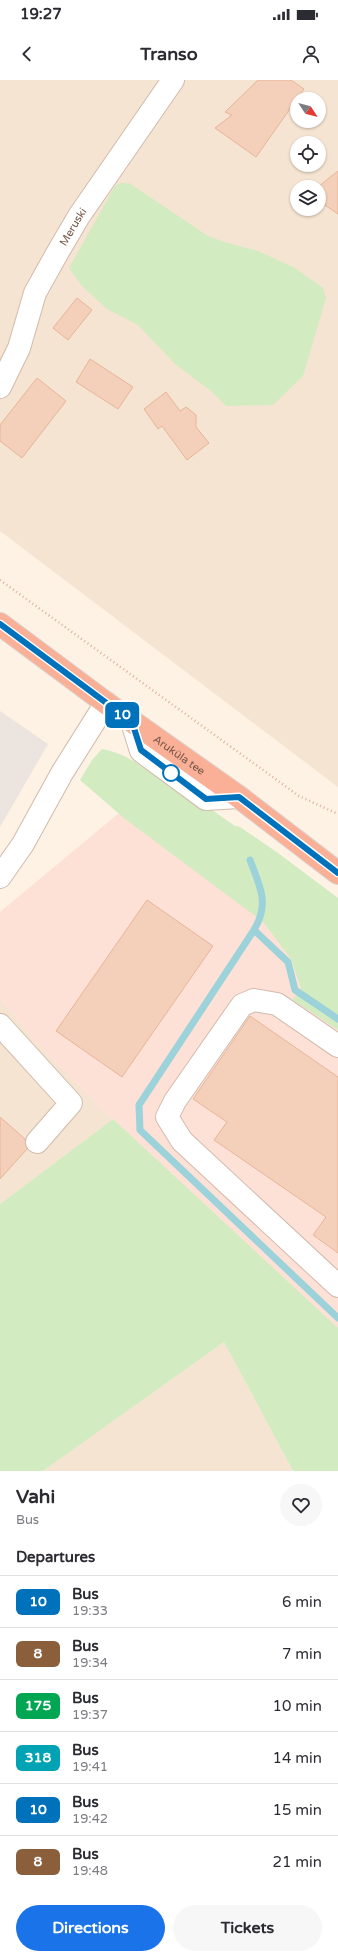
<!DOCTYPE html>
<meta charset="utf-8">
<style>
body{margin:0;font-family:"Varela Round",sans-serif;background:#f7f7f7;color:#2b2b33;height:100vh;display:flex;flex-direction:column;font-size:15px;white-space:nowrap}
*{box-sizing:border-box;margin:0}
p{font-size:13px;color:#7c7c81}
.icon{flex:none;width:22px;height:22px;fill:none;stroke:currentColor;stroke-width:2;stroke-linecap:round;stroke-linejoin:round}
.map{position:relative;height:1391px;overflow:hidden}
.panel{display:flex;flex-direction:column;background:#fff;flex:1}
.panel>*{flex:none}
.badge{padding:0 8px;border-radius:6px;font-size:14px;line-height:26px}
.needle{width:26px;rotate:126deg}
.fabs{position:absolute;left:290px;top:12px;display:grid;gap:8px}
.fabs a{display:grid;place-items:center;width:36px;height:36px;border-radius:50%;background:#fff;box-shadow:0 1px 3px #0004;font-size:20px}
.map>.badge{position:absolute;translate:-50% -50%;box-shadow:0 0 0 2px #fff}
h2{padding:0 16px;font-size:15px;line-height:36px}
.round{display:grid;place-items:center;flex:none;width:42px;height:42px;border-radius:21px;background:#f7f7f7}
.headline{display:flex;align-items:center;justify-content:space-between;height:68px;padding:0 16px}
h1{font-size:19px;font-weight:800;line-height:30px}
.action{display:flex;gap:8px;margin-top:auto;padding:8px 16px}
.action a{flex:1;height:46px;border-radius:24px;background:#1a73e8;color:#fff;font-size:16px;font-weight:800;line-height:46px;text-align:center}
.action a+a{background:#f7f7f7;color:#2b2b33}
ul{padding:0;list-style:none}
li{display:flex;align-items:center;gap:12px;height:52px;padding:0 16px;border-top:1px solid #e1e1e2}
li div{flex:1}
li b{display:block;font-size:15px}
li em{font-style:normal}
li .badge{min-width:44px;font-weight:700;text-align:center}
.status{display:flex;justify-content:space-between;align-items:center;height:28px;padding:0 20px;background:#fff;direction:ltr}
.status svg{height:11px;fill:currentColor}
header{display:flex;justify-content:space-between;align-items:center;height:52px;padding:0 16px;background:#fff;font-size:18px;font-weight:800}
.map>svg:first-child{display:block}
.residential{fill:#f5e4d1;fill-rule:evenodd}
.commercial{fill:#fee1d6}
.industrial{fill:#ece4de}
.green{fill:#d3ebc1}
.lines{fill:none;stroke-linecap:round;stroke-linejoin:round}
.stream{stroke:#9cd2da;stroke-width:7}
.building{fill:#f4cfb9;stroke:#e7b599}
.minor-casing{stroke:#d1bbac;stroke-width:24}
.highway-casing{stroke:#dbd3cf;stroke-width:24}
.path{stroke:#d9b29c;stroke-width:2.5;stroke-dasharray:1 3;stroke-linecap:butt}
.minor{stroke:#fff;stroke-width:22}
.highway{stroke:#faaf97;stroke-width:22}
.line-casing{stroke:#fff;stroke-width:9}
.line{stroke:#0072bc;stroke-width:6}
.stop-dot{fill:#fff;stroke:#0072bc;stroke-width:2}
.labels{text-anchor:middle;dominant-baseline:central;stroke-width:3;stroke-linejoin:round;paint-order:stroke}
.street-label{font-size:11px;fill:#765748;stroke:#fff6ea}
</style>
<div class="status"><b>19:27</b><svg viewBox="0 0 49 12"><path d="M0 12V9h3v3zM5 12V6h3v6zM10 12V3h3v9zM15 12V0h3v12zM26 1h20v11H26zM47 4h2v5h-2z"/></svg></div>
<header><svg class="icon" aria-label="back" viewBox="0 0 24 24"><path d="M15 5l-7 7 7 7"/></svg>Transo<svg class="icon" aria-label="person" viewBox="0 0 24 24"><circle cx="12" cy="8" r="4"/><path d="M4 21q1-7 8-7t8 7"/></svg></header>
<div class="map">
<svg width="338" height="1391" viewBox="0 0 338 1391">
<rect width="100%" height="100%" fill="#fdf2e3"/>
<g class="residential">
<path d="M0,0H338V707L0,451ZM297,19H319V41H297ZM297,63H319V85H297ZM297,107H319V129H297Z"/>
<polygon points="0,917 37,964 113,1039 0,1124"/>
<polygon points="224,1262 293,1391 43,1391"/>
</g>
<polygon class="commercial" points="125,728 338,896 338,1251 119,1045 37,964 0,917 0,832"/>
<polygon class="industrial" points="0,631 48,664 0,747"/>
<g class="green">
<polygon points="121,103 129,103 208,156 224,162 258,171 295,188 323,208 326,218 303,296 273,325 226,326 211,311 175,284 138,245 107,229 82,206 69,188 115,106"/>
<path d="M102,669C128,673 151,693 171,708L176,705L235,746L240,747L278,773L338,818V950L293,920L301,908L291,879L263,842L125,739L80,700L92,680Z"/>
<polygon points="113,1039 338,1248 338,1391 293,1391 224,1262 43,1391 0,1391 0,1124"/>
</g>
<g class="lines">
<g class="stream">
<path d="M250,780C260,807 270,823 254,850L139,1025L140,1050L338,1238"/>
<polyline points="254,850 288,882 295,910 338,939"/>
</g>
</g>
<g class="building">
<polygon points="258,0 291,0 304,9 256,77 215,48 232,35 225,32"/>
<polygon points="338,91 338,134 319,121 319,106"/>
<polygon points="77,218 92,230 68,260 53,248"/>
<polygon points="90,279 133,307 118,329 76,302"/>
<polygon points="37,298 66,321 22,378 0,361 0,345"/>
<polygon points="166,312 180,331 186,327 196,335 196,347 209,363 187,380 162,346 158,349 144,329"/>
<polygon points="147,820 213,866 122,997 56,951"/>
<polygon points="250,936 338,997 338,1173 313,1155 326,1137 214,1060 227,1042 193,1019"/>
<polygon points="0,1037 25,1059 27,1069 0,1099"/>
</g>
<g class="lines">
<defs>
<g id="minor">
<path id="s1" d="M0,307L19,268L35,213L59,170L79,136L173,0"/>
<polyline points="132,642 141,671 206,719 239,717"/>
<polyline points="0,797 23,764 62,693 106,623"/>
<polyline points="0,945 71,1023 37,1062"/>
<polyline points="338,966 277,924 254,920 242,925 175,1021 167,1037 182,1061 338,1206"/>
</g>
<g id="highway">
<path id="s2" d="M0,544L106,623L239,717L338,793"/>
</g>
</defs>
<use href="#minor" class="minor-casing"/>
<use href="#highway" class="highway-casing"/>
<polyline class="path" points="0,500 299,716 338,734"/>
<use href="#minor" class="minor"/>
<use href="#highway" class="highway"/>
</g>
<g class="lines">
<defs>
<polyline id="line" points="0,544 132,642 141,670 206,719 239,717 338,793"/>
</defs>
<use href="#line" class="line-casing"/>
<use href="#line" class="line"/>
</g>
<circle class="stop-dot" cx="171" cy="693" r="8"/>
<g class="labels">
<g class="street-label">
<text stroke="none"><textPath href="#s1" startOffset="177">Meruski</textPath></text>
<text stroke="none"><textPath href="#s2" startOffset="222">Aruküla tee</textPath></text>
</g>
</g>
</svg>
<div class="fabs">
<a><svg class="needle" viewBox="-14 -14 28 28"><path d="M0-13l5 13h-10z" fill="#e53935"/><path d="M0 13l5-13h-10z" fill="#7c7c81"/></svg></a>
<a><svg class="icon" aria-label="locate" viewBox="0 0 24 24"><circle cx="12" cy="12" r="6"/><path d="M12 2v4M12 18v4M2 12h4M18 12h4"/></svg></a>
<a><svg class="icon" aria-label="layers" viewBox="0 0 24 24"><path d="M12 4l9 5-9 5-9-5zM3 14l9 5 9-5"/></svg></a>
</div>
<b class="badge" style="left:122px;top:635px;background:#0072bc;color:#fff">10</b>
</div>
<section class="panel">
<div class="headline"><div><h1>Vahi</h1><p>Bus</p></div><a class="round"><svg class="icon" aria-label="heart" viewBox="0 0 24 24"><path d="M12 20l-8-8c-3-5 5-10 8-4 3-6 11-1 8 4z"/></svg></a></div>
<h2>Departures</h2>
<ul>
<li><span class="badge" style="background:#0072bc;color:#fff">10</span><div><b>Bus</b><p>19:33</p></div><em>6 min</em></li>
<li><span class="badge" style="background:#8b5e3c;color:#fff">8</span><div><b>Bus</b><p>19:34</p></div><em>7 min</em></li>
<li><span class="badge" style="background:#00a651;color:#fff">175</span><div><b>Bus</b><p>19:37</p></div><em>10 min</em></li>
<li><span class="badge" style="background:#00a3b4;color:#fff">318</span><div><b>Bus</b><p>19:41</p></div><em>14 min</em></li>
<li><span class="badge" style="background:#0072bc;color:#fff">10</span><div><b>Bus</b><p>19:42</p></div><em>15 min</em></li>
<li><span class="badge" style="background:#8b5e3c;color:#fff">8</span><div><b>Bus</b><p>19:48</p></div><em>21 min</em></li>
</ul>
<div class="action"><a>Directions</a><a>Tickets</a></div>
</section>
